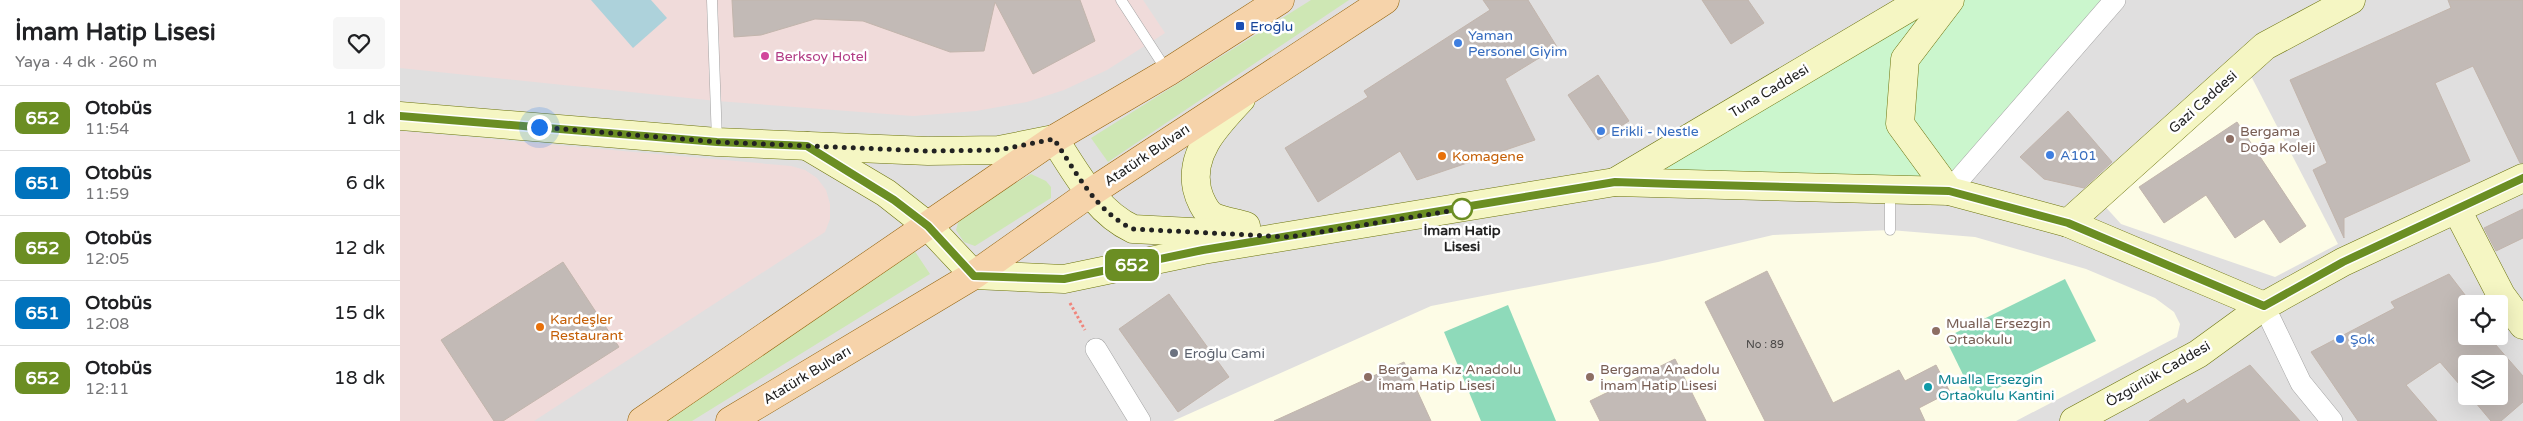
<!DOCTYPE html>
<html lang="tr">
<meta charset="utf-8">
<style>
body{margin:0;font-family:"Varela Round",sans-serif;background:#f6f6f6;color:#202124;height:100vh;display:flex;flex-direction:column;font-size:19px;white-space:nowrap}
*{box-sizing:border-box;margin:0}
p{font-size:16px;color:#757577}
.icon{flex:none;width:28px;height:28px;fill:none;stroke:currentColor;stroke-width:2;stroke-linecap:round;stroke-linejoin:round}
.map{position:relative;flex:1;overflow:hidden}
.panel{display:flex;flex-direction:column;background:#fff;width:400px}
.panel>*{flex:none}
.badge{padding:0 10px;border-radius:8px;font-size:18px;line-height:32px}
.controls{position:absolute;left:2058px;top:295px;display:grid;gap:10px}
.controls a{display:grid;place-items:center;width:50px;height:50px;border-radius:5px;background:#fff;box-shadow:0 5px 20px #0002;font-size:25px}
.you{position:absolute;width:25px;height:25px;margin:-12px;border:4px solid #fff;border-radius:50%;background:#1a73e8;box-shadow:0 0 0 8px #1a73e833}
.map>.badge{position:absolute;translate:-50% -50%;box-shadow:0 0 0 2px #fff}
.round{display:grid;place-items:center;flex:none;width:52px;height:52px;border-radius:5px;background:#f6f6f6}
.summary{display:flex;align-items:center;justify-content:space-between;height:85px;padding:0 15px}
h1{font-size:24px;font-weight:700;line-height:38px}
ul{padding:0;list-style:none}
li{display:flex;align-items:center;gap:15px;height:65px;padding:0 15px;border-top:1px solid #e0e0e0}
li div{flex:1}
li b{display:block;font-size:19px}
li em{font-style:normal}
li .badge{min-width:55px;font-weight:700;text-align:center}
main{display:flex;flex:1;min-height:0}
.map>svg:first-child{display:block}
.residential{fill:#e0dfdf;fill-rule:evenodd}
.commercial{fill:#f0dbda}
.education{fill:#fdfce6}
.grass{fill:#cee7b4}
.park{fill:#cbf6cd}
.pitch{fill:#8edaba}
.water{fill:#add2db}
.building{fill:#c2bab6;stroke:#c2b5ac}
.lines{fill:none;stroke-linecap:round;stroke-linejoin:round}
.lane-casing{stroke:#a3a3a3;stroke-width:11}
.street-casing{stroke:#a3a3a3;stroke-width:22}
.secondary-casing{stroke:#6c740d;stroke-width:29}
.primary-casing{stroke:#94630b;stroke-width:29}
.path{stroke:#f0847b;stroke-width:3;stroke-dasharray:2.5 2.5;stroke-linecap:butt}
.lane{stroke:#fff;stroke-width:10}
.street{stroke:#fff;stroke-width:21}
.secondary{stroke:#f5f6c3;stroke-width:28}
.primary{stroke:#f6d3aa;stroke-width:28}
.line-casing{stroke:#fff;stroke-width:11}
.line{stroke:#6b8e23;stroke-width:8}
.walk{stroke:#222;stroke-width:5;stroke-dasharray:0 9}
.transit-dot{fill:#1a4fb4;stroke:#fff;stroke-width:2}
.shop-dot{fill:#3f7fe0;stroke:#fff;stroke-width:2}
.hotel-dot{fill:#d1479c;stroke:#fff;stroke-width:2}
.education-dot{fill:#8d6e63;stroke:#fff;stroke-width:2}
.food-dot{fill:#e8710a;stroke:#fff;stroke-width:2}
.stop-dot{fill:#fff;stroke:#6b8e23;stroke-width:2.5}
.worship-dot{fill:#6b7280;stroke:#fff;stroke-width:2}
.culture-dot{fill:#0f9aa8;stroke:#fff;stroke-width:2}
.labels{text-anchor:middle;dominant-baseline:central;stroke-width:5;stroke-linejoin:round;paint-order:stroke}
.number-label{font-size:11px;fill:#4a4847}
.transit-label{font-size:14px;fill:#164399;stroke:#fff;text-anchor:start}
.shop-label{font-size:14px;fill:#366cbe;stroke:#fff;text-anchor:start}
.hotel-label{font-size:14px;fill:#b23c85;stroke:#fff;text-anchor:start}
.street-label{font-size:14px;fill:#222;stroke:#fff}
.education-label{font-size:14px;fill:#785e54;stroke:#fff;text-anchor:start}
.food-label{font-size:14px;fill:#c56008;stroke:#fff;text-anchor:start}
.stop-label{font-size:14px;font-weight:bold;fill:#222;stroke:#fff}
.worship-label{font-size:14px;fill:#5b616d;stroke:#fff;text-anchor:start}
.culture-label{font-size:14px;fill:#0d838f;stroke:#fff;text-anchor:start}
</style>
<main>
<section class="panel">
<div class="summary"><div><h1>İmam Hatip Lisesi</h1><p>Yaya · 4 dk · 260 m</p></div><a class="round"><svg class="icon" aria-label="heart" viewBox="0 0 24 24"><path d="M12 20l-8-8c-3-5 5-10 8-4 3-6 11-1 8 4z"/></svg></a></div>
<ul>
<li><span class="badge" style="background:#6b8e23;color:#fff">652</span><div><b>Otobüs</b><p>11:54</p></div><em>1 dk</em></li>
<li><span class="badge" style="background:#0072bc;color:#fff">651</span><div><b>Otobüs</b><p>11:59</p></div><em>6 dk</em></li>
<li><span class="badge" style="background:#6b8e23;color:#fff">652</span><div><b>Otobüs</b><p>12:05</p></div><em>12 dk</em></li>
<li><span class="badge" style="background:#0072bc;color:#fff">651</span><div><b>Otobüs</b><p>12:08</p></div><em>15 dk</em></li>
<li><span class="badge" style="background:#6b8e23;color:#fff">652</span><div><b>Otobüs</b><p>12:11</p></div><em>18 dk</em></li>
</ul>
</section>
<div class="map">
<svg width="2123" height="421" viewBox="0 0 2123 421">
<rect width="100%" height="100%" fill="#f1eee9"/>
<path class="residential" d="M0,0H2123V421H0ZM2066,304H2099V336H2066ZM2066,364H2099V396H2066Z"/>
<g class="commercial">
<polygon points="0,0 743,0 765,33 707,70 664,90 627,102 576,111 513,116 317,101 0,68"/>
<polygon points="0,131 391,166 405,170 417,178 426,190 430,204 430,219 425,232 134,421 0,421"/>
</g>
<g class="education">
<polygon points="1851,76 1938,244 1875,277 1721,224 1702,203"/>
<polygon points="1490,230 1575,237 1686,269 1755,298 1774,312 1780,324 1777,337 1616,421 773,421 1031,306 1258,262 1373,235"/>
</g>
<g class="grass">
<polygon points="911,0 949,0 708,162 691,138"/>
<polygon points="631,174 646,181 651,187 651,198 575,246 564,242 556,230 560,216"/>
<polygon points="514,250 530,274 292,421 261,421"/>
</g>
<polygon class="park" points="1522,0 1715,0 1549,191 1215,182"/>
<g class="pitch">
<polygon points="1665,279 1696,341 1575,399 1545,338"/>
<polygon points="1108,305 1156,421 1081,421 1044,332"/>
</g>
<polygon class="water" points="191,0 251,0 267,18 233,48"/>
<g class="building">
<polygon points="332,0 680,0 695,41 633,74 595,2 584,51 550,52 463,21 415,19 361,35 334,37"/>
<polygon points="1083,0 1128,0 1157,47 1105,79 1135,140 1017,180 1000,151 918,202 885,148 968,97 964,91 1090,10"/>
<polygon points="1302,0 1348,0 1364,23 1331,44"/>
<polygon points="2048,0 2123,0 2123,163 2120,163 2073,66 2035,83 2070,161 1944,218 1944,238 1913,170 1927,163 1890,80 2051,8"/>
<polygon points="1198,75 1229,121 1198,140 1168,95"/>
<polygon points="1668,111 1712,162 1684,188 1644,179 1620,157"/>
<polygon points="1837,122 1906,226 1880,243 1864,219 1835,238 1806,195 1764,223 1739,187"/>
<polygon points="2123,209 2123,238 2096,251 2084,228"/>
<polygon points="163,262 219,347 103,421 94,421 41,340"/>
<polygon points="1367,271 1433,403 1499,370 1505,381 1536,365 1550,392 1519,408 1525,421 1365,421 1305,302"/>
<polygon points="2049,274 2072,304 2066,304 2066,336 2088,336 2123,376 2123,402 2101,421 2091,421 2070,396 2099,396 2099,364 2066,364 2066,392 2040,362 2006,385 2037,421 1958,421 1911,352 1995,308 1991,302"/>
<polygon points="769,294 829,377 778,412 719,329"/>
<polygon points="1275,359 1306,421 1200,421 1190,401"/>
<polygon points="1004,362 1031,421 874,421"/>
<polygon points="1850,365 1900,421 1749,421 1784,399 1787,404"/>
</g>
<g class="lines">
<defs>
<g id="lane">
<polyline points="312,0 317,141"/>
<polyline points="721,0 767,71"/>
<polyline points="1490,230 1490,191"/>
</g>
<g id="street">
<polyline points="1549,191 1715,0"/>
<polyline points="1864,306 1901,383 1932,421"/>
<polyline points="696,349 740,421"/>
</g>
<g id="secondary">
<path d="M841,99C818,124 789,152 797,189C799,198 805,211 812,216C821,221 837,223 846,226"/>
<path d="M0,116L317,142L528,151L599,150L654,139C676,172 696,212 733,229L830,234"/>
<polyline points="407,146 486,193 528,226 574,275 664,279 803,250 1215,182 1549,191 1668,223 1864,306"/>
<polyline points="1215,182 1522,0"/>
<polyline points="1549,191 1500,124 1505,59 1550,0"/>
<polyline points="2057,210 2101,295 2123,325"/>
<polyline points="1668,223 1865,46 1951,0"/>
<polyline points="1674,421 1798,354 1864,306 1943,262 2123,178"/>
</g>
<g id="primary">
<polyline points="242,421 654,139 768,72 880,0"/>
<polyline points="330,421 574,275 690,193 985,0"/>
</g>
</defs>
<use href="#lane" class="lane-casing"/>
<use href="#street" class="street-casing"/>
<use href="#secondary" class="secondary-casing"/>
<use href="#primary" class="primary-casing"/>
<polyline class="path" points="670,303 685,330"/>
<use href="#lane" class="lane"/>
<use href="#street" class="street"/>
<use href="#secondary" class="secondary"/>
<use href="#primary" class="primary"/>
</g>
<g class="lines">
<defs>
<polyline id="line" points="0,116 317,142 407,146 494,200 528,226 574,276 664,279 803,250 1215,182 1274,184 1549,191 1668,223 1864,306 1943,262 2123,178"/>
</defs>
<use href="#line" class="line-casing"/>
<use href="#line" class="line"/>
<path class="walk" d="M139,127L317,142L528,151L599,150L654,139C676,172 696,212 733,229L889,237L1062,209"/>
</g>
<rect class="transit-dot" x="835" y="21" width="10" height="10" rx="2.5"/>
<g class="shop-dot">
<circle cx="1058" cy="43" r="5"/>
<circle cx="1201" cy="131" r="5"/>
<circle cx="1650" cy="155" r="5"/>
<circle cx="1940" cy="339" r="5"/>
</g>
<circle class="hotel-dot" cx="365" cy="56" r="5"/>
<g class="education-dot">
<circle cx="1830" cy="139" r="5"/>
<circle cx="1536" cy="331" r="5"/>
<circle cx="968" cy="377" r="5"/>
<circle cx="1190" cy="377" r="5"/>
</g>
<g class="food-dot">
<circle cx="1042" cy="156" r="5"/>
<circle cx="140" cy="327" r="5"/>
</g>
<circle class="stop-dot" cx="1062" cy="209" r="10"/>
<circle class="worship-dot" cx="774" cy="353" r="5"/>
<circle class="culture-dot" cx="1528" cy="387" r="5"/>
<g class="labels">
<g class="number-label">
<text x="1365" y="344">No : 89</text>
</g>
<g class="transit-label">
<text x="850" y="26">Eroğlu</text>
</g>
<g class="shop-label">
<text x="1068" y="35">Yaman<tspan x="1068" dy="16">Personel Giyim</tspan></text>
<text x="1211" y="131">Erikli - Nestle</text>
<text x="1660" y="155">A101</text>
<text x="1950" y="339">Şok</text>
</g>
<g class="hotel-label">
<text x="375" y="56">Berksoy Hotel</text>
</g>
<g class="street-label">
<text transform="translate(1369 91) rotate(-31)">Tuna Caddesi</text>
<text transform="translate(1803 102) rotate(-42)">Gazi Caddesi</text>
<text transform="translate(747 155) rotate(-34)">Atatürk Bulvarı</text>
<text transform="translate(1758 374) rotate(-30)">Özgürlük Caddesi</text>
<text transform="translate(407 375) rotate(-31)">Atatürk Bulvarı</text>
</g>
<g class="education-label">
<text x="1840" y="131">Bergama<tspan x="1840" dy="16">Doğa Koleji</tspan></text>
<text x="1546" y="323">Mualla Ersezgin<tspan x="1546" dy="16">Ortaokulu</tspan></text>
<text x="978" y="369">Bergama Kız Anadolu<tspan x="978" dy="16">İmam Hatip Lisesi</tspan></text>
<text x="1200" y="369">Bergama Anadolu<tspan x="1200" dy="16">İmam Hatip Lisesi</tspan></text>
</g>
<g class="food-label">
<text x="1052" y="156">Komagene</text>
<text x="150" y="319">Kardeşler<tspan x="150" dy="16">Restaurant</tspan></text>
</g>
<g class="stop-label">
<text x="1062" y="230">İmam Hatip<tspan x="1062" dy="16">Lisesi</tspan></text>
</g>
<g class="worship-label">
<text x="784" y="353">Eroğlu Cami</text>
</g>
<g class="culture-label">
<text x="1538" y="379">Mualla Ersezgin<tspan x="1538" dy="16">Ortaokulu Kantini</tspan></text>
</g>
</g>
</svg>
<div class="controls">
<a><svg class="icon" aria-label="locate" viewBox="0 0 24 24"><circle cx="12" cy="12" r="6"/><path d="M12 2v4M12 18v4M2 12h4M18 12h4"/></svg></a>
<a><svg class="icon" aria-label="layers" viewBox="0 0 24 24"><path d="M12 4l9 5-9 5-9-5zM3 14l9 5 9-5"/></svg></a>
</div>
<div class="you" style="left:139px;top:127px"></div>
<b class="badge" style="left:732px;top:265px;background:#6b8e23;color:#fff">652</b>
</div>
</main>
